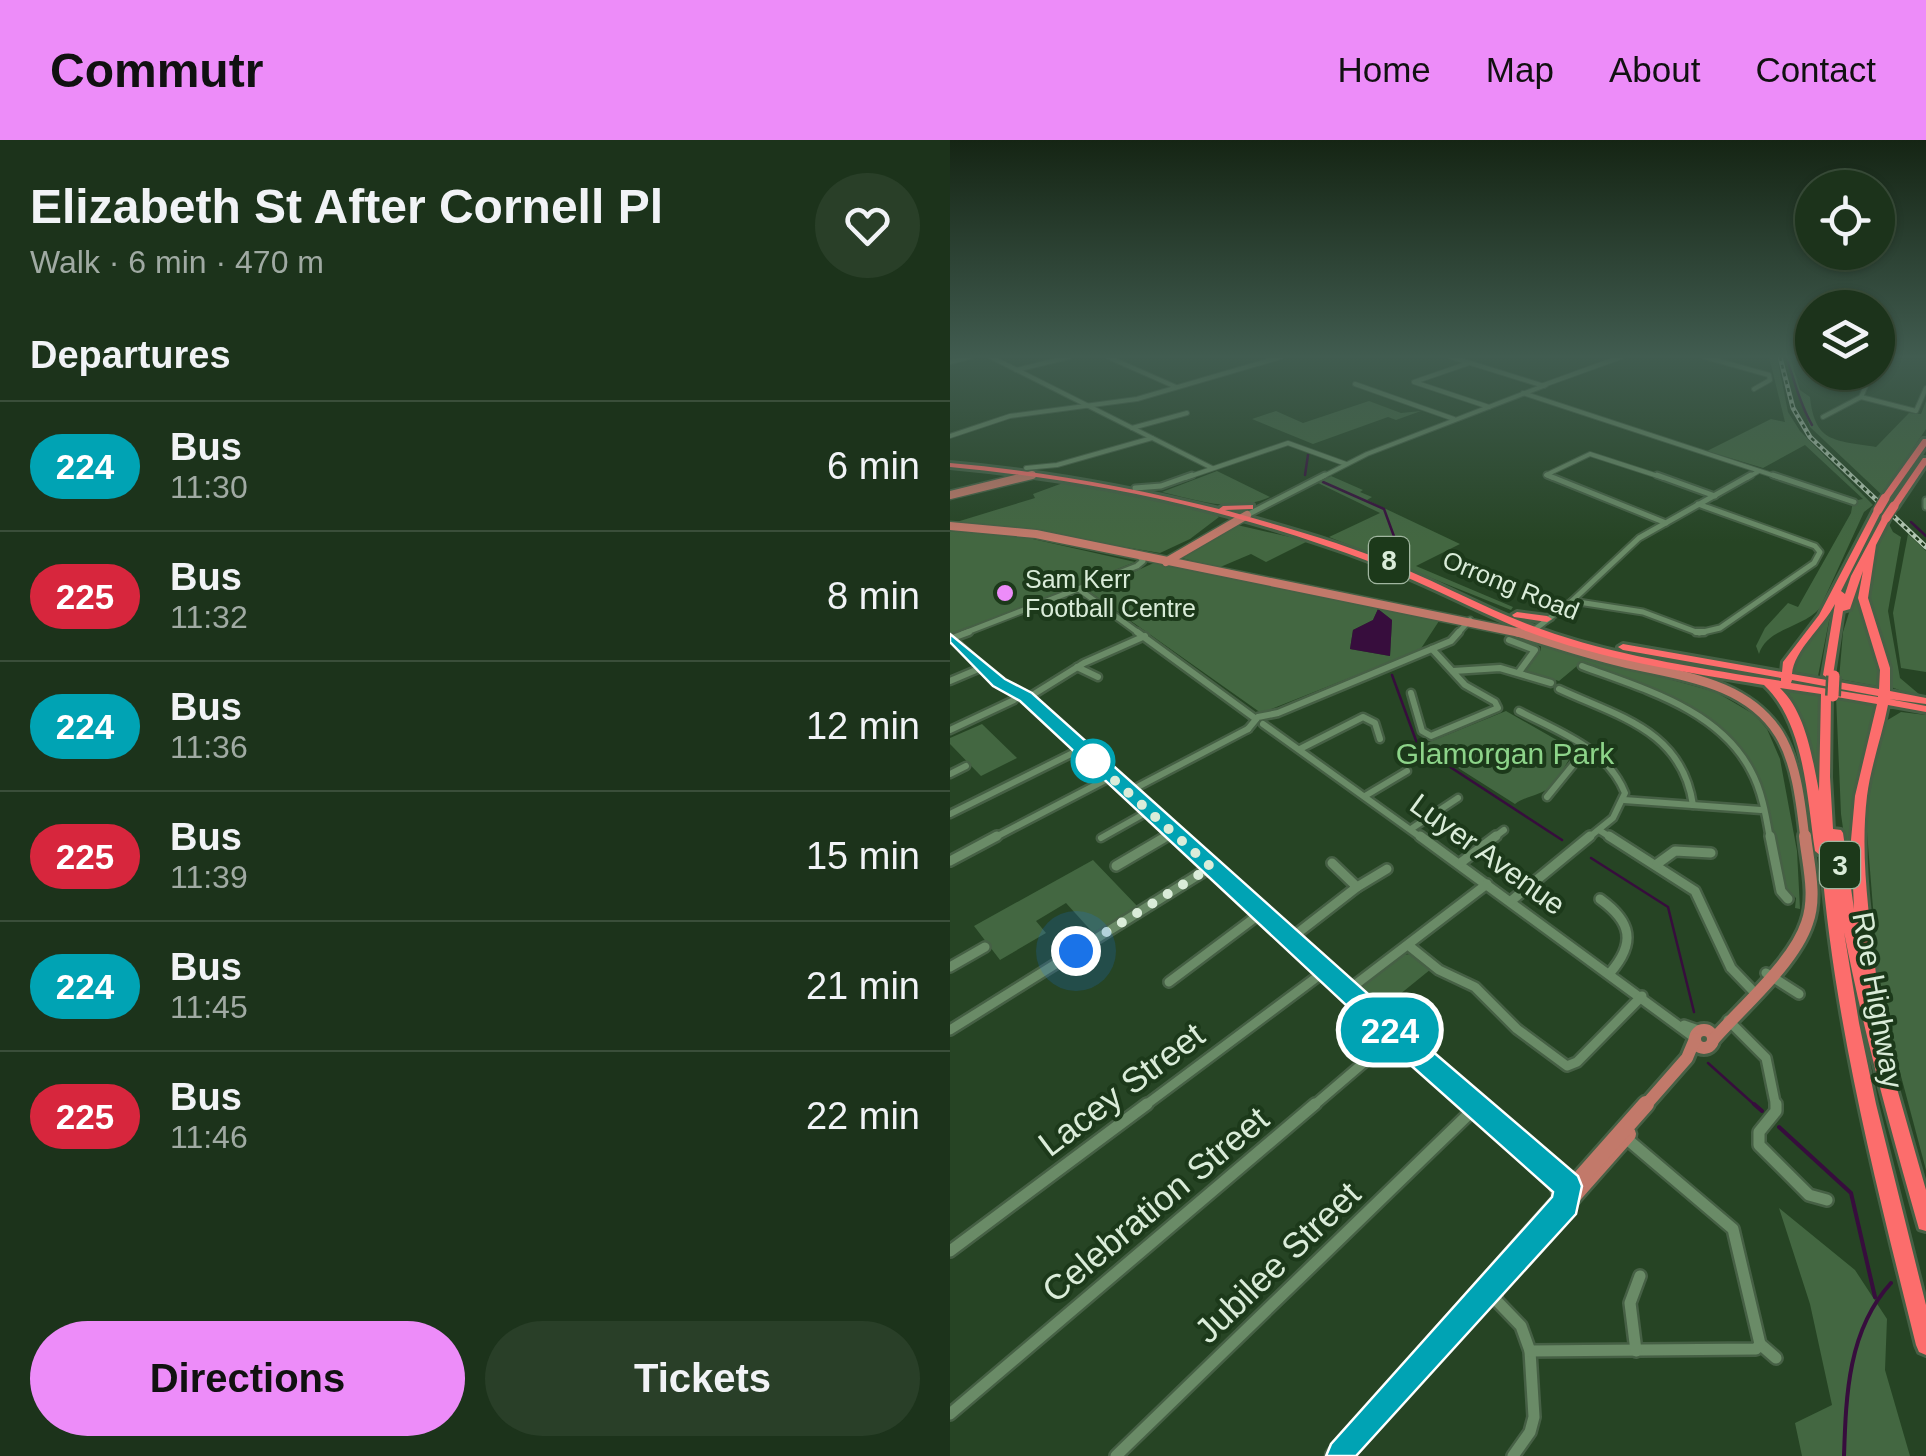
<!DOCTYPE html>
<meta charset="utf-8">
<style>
body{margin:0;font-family:Arial,sans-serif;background:#293f28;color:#f1f3f6;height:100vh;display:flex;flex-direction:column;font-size:38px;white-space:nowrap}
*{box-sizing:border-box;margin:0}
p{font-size:32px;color:#a0aaa3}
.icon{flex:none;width:55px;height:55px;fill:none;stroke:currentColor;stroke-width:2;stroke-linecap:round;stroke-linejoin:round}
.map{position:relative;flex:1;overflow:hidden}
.drawer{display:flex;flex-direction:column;background:#1c331b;width:950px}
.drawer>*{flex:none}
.badge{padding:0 20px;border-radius:32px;font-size:35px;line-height:65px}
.controls{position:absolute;left:845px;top:30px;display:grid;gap:20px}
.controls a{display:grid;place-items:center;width:100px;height:100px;border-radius:50%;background:#1c331b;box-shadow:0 2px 8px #0004,0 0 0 2px #3a4e3a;font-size:50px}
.you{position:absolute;width:50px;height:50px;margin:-25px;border:8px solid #fff;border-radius:50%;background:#1a73e8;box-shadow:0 0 0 15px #1a73e833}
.map>.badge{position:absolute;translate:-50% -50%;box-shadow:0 0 0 5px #fff}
h2{padding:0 30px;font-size:38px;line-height:90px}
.round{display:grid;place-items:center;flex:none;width:105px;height:105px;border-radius:52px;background:#293f28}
.summary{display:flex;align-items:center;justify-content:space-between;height:170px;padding:0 30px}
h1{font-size:48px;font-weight:700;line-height:75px}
.button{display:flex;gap:20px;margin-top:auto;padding:20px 30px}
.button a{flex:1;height:115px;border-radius:60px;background:#ed8cf9;color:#111;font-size:40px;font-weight:700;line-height:115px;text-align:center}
.button a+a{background:#293f28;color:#f1f3f6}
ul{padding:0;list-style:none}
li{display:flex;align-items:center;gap:30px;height:130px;padding:0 30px;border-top:2px solid #3a4e3a}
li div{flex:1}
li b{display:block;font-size:38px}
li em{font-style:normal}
li .badge{min-width:110px;font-weight:700;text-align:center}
header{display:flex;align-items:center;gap:60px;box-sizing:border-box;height:140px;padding:0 50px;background:#ed8cf9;color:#111}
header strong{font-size:48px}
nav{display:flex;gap:55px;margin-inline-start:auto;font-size:35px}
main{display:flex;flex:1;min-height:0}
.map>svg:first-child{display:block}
.green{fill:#436741;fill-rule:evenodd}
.water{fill:#370d3d}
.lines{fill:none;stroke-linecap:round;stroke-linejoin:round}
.stream-far1{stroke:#370d3d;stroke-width:2.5}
.stream{stroke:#370d3d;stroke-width:4}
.minor-far4-casing{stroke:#466045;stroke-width:6}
.minor-far3-casing{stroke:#466045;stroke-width:9}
.minor-far2-casing{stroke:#466045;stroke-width:11}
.minor-far1-casing{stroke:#466045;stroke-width:14}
.minor-casing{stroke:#466045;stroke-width:16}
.major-far4-casing{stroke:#466045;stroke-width:8}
.major-far3-casing{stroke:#466045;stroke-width:11}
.major-far2-casing{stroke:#466045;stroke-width:14}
.major-far1-casing{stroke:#466045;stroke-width:18}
.major-casing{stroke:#466045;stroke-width:21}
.highway-casing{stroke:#466045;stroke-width:6}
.minor-far4{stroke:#6a8b67;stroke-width:4}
.minor-far3{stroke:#6a8b67;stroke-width:5}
.minor-far2{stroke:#6a8b67;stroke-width:6}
.minor-far1{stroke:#6a8b67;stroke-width:9}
.minor{stroke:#6a8b67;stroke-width:11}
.major-far4{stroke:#c2796a;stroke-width:5}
.major-far3{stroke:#c2796a;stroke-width:8}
.major-far2{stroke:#c2796a;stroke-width:9}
.major-far1{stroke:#c2796a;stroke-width:12}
.major{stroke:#c2796a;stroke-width:16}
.highway{fill:#fc6d6c;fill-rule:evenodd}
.rail-casing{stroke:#b6cab5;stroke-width:5}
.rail{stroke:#1c391a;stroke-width:2.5;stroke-dasharray:4;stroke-linecap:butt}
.highway-bridge-far1-casing{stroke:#466045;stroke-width:12;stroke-linecap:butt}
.highway-bridge-casing{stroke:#466045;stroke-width:16;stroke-linecap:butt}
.highway-bridge-far1{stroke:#fc6d6c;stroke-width:9}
.highway-bridge{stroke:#fc6d6c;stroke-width:11}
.line{fill:#00a3b4;stroke:#fff;stroke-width:2.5}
.walk{stroke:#daecd9;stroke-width:10;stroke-dasharray:0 18}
.poi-dot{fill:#ed8cf9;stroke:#1c391a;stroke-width:4}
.stop-dot{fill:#fff;stroke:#00a3b4;stroke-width:5}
.labels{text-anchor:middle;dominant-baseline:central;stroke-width:8;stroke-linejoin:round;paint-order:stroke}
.far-poi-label{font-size:25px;fill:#daecd9;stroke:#1c391a;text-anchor:start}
.far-street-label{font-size:25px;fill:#daecd9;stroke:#1c391a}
.shield{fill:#1c391a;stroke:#a1b6a0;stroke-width:2.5}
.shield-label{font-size:28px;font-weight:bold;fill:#daecd9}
.park-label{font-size:30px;fill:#8dd489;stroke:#1c391a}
.street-label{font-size:30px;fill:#daecd9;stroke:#1c391a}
.near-street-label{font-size:35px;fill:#daecd9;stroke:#1c391a}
</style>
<header>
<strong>Commutr</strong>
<nav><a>Home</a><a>Map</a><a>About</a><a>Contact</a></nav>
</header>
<main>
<section class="drawer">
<div class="summary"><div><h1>Elizabeth St After Cornell Pl</h1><p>Walk · 6 min · 470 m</p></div><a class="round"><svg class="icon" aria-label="heart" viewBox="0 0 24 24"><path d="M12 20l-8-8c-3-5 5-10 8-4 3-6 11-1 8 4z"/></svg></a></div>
<h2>Departures</h2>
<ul>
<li><span class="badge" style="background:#00a3b4;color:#fff">224</span><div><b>Bus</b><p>11:30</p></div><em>6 min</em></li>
<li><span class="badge" style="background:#d7263d;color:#fff">225</span><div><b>Bus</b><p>11:32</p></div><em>8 min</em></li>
<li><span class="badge" style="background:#00a3b4;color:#fff">224</span><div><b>Bus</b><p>11:36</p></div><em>12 min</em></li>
<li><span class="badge" style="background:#d7263d;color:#fff">225</span><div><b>Bus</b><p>11:39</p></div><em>15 min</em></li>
<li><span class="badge" style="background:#00a3b4;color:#fff">224</span><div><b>Bus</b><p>11:45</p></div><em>21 min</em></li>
<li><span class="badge" style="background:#d7263d;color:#fff">225</span><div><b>Bus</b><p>11:46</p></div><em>22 min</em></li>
</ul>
<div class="button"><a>Directions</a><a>Tickets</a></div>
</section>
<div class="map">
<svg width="976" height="1316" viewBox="0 0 976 1316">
<rect width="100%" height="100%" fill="#264424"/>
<g class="green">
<path d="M819,217H827L838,272L850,291L923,365L914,372L870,468C853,488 817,488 809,514L806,506L815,488L838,463L848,467L901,373L903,361L913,359L855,305L813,328L757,311L821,279L835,282Z"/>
<path d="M836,217H840L850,250L860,257C865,303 884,300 926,307L959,273L971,274L976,261V289L932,355L860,287Z"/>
<polygon points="419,261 451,273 471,271 446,280 438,277 363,304 302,279 326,271 353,283"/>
<path d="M267,331L320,357C282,373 250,361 212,352Z"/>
<polygon points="381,336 413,350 410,352 422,357 417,360 510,404 466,426 563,467 561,470 379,397 430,373 368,343"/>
<polygon points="121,340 265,374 269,377 240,399 210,413 92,393 0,384 85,358 83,354"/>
<path d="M936,378L943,392L951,397L938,471L950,538L976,560L941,547C912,495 909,430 936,378Z"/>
<polygon points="287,385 358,401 316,422 301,414 268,428 232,418"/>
<polygon points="0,391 74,397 185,422 0,496"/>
<polygon points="958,394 976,411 976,532 951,528 943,473"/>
<path d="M208,421L491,478L470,510L311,573L140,452ZM428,469L442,480L440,516L400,509L403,490L423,480Z"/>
<path d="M910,437C911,476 930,509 932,547L889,539L893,492Z"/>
<path d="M883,461L868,536L840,531C851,505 871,487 883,461Z"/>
<polygon points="591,504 766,552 805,575 817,589 830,619 847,711 850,769 845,768 846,758 836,750 804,635 780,599 728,565 726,560 633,521 609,541 577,532 575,529 591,510"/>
<polygon points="838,550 869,554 875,706 845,572"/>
<polygon points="886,556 930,565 907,652 905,775 891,674"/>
<path d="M556,571L626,611C614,623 613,635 603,645C591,656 577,655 565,664L472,605Z"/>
<polygon points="951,572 976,575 976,1030 930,857 916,679 918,639 936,581"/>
<polygon points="32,584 67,618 31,636 0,604 0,598"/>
<polygon points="143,720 189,768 145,795 116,763 86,781 96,793 50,820 24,786"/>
<polygon points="461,814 481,829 428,872 411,857 412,845 452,815"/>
<polygon points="829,1068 905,1130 937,1179 935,1230 960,1316 852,1316 845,1283 882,1265 860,1164"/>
</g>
<polygon class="water" points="428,469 442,480 440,516 400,509 403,490 423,480"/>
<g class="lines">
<g class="stream-far1">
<path d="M836,217C845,241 849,263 862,285"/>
<polyline points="355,335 358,315"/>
<polyline points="373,342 434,369 445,399"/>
<polyline points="961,382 976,396"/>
<polyline points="442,535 468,606 612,700"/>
<polyline points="641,718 718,767 744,872"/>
<polyline points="758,923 807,967"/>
</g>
<g class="stream">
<polyline points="804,964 812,971"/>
<polyline points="829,987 901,1053 925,1157"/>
<path d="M894,1316C896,1255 898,1190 941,1143"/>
</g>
<defs>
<g id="minor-far4">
<polyline points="41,217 262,328"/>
<polyline points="158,217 226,247"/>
<polyline points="501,217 594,246"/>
<polyline points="755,217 819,235 820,240 804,249"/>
<polyline points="928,217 928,221"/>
<polyline points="0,222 20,217"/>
<polyline points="519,223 464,242 539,267"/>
<polyline points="66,230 119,217"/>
<polyline points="922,232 911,257 966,271 976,248"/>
<polyline points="405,244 504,279"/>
<polyline points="591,246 671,217"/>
<polyline points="573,253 831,338"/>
<polyline points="873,277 911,257"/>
<polyline points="182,288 237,273"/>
<polyline points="0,296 60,276 187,259 331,217"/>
<polyline points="76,328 107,325 202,298"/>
<polyline points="235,338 338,303 396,324"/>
<polyline points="370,338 417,314 596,245"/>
<polyline points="603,338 596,335 640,314 714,338"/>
<polyline points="797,338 809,331"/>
</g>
<g id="minor-far3">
<polyline points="597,335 716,383"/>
<polyline points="707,335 765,356"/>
<polyline points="823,335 904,362"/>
<polyline points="185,348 211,346 242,335"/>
<polyline points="976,360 976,367"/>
<polyline points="297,375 375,335"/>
<polyline points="130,450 190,494"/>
<polyline points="622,461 693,472 749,493 770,488 864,423 870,412 865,406 748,364"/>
<polyline points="584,490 622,461 689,398 801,335"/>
<polyline points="12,494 187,426 193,421 189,416"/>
<polyline points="507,494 520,480"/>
</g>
<g id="minor-far2">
<polyline points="187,492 306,579"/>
<polyline points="746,492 754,492"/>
<polyline points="0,499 19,492"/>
<polyline points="2,499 49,542 72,556"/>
<polyline points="559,500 585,510 569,532"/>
<path d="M632,526C693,549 769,569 801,631C812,651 816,676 820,699"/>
<polyline points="127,527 148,537"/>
<polyline points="503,531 550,528 601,543"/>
<polyline points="0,541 33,527"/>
<path d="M609,549C669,577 732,590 743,665"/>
<polyline points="461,553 472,591 481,596 548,568 545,562 515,545 482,509"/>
<polyline points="76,559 134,523 195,496"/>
<polyline points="76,560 229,699"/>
<path d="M569,571C609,592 657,608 675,653L663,678L637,699"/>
<polyline points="313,584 473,699"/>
<polyline points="298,589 308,577 328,573 501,501 509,492"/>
<polyline points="0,590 64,560"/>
<polyline points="350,609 413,577 425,583 430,599"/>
<polyline points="0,634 16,626"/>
<polyline points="178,652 298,589"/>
<polyline points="415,656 457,631"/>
<polyline points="597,657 636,609"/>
<polyline points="674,660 811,670"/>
<polyline points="0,674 131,609"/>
<polyline points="461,689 508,658"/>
<polyline points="649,690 663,699"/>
<polyline points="151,698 199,671"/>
<polyline points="42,699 161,637"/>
<polyline points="213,699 223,693"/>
<polyline points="542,699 554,690"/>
</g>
<g id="minor-far1">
<polyline points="226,696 525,967"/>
<polyline points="470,696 745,898"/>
<polyline points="659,696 745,751 781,828 805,853"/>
<polyline points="820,696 831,751 838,759"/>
<polyline points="0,721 47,696"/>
<polyline points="509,724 546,696"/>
<polyline points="707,724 725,711 761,713"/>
<polyline points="166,726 217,696"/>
<polyline points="407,747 437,729"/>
<path d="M650,759C682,782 686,803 660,833"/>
<polyline points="561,761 640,696"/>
<polyline points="340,799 407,747 382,723"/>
<polyline points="458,805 489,830 525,847 567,889 617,926 627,922 692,856"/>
<polyline points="0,827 35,807"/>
<polyline points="816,833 849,854"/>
<polyline points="219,842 311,773"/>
<polyline points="397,851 537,744"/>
<polyline points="778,880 816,918 826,967"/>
<polyline points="734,885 751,891"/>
<polyline points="0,890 261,727"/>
<polyline points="193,967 375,831"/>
<polyline points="362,967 446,895"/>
</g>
<g id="minor">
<path d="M522,964C544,984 609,1031 609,1059"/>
<polyline points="826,964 826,971 809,992 809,1005 859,1055 877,1060"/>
<polyline points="598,1033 614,1041 619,1052"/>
<polyline points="0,1111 197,964"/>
<polyline points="546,1149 546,1160 571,1186 580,1211 584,1277 580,1292 563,1316"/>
<polyline points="810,1204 826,1218"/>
<polyline points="580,1211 806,1209 810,1204 783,1089 677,999"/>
<polyline points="686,1211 680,1163 690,1136"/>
<polyline points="0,1274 365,964"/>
<polyline points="166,1316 526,967"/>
</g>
<polyline id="major-far4" points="71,338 83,335"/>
<g id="major-far3">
<polyline points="0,355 82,335"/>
<polyline points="0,386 86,394 575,494"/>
<polyline points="216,422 297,375"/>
</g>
<path id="major-far2" d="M567,492C602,502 636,514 671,522C727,536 795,540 829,594C847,623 851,666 855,699"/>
<g id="major-far1">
<circle cx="754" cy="899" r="9"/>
<path d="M763,900C791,868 844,823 857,783C867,756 858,724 855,696"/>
<polyline points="694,967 737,918 745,899"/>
</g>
<g id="major">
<polyline points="474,1225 678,994"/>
<polyline points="384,1316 696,964"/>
<polyline points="394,1316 423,1283"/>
</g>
<g id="highway">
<polygon points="973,299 976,299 976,306 938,360 932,360 931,358"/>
<polygon points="973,318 976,318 976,325 947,368 941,368 940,366"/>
<path d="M0,323C91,331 180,347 269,369L273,366L303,365V369H300L275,370C334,387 394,403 450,427C502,449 552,477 605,494C678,518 755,529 831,541V538L673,510L668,507L673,504L832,532L833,522L869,475L924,370L931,368L932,370L891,451L895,454L901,436L932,378L939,376L940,378L926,405L918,458L940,528V551L976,558V564L939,559L976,566V572L938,565C932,596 921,625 917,656C910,715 919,775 926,834L923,838L919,840L944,938L976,1050V1091L969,1089L967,1082C940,986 913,890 894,792L909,883L926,964L976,1165V1215L969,1212L966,1205C926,1044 884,882 871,716L865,711C857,659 855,583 814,545C735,532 652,520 576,491C538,476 502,457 465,441C435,427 404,415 373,405C252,363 127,339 0,327ZM913,431L908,458L930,530L929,549L842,534C844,510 873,487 885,464L873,535L878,538L883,535L893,471L900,469ZM842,540L928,556V557L841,543ZM830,548L871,554L869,651C862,617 856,573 830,548ZM881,556L927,564L905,656L901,700L904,769L893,693L891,690L883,689L880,637Z"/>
<polygon points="567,472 597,476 602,479 597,482 564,477 562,475"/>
</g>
</defs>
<use href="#minor-far4" class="minor-far4-casing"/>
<use href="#minor-far3" class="minor-far3-casing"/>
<use href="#minor-far2" class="minor-far2-casing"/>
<use href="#minor-far1" class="minor-far1-casing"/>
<use href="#minor" class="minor-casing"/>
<use href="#major-far4" class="major-far4-casing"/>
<use href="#major-far3" class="major-far3-casing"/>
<use href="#major-far2" class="major-far2-casing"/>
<use href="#major-far1" class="major-far1-casing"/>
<use href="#major" class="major-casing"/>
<use href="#highway" class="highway-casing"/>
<use href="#minor-far4" class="minor-far4"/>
<use href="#minor-far3" class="minor-far3"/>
<use href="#minor-far2" class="minor-far2"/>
<use href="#minor-far1" class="minor-far1"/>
<use href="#minor" class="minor"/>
<use href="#major-far4" class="major-far4"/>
<use href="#major-far3" class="major-far3"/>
<use href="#major-far2" class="major-far2"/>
<use href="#major-far1" class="major-far1"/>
<use href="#major" class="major"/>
<use href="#highway" class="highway"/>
<defs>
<polyline id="rail" points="830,217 843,268 860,297 976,407"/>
</defs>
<use href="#rail" class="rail-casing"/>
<use href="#rail" class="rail"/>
<defs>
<g id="highway-bridge-far1">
<polyline points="928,370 935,358"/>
<polyline points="936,378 944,366"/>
</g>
<polyline id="highway-bridge" points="883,556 884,536"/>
</defs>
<use href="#highway-bridge-far1" class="highway-bridge-far1-casing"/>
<use href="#highway-bridge" class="highway-bridge-casing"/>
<use href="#highway-bridge-far1" class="highway-bridge-far1"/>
<use href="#highway-bridge" class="highway-bridge"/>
</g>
<linearGradient id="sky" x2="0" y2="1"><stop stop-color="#152514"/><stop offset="0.54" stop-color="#415c50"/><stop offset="1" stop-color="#415c50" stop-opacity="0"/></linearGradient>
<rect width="976" height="401" fill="url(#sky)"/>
<polygon class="line" points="0,494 55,539 82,553 474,904 628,1036 632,1046 626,1074 406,1316 376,1316 381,1304 602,1057 603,1052 456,921 70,561 43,546 0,502"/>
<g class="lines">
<polyline class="walk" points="126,811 261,727 143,621"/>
</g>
<circle class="poi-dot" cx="55" cy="453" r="10"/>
<circle class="stop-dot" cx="143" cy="621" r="20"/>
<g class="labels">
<g class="far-poi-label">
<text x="75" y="439">Sam Kerr<tspan x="75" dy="29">Football Centre</tspan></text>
</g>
<g class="far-street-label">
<text transform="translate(561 445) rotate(22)">Orrong Road</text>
</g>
<g class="shield">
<rect x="419" y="397" width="40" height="46" rx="8"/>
<rect x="870" y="702" width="40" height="46" rx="8"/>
</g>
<g class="shield-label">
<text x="439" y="420">8</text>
<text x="890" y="725">3</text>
</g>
<g class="park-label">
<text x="555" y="613">Glamorgan Park</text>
</g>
<g class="street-label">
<text transform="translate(538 714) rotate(36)">Luyer Avenue</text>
<text transform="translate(928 860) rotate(80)">Roe Highway</text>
</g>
<g class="near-street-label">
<text transform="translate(171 949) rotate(-37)">Lacey Street</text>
<text transform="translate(205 1064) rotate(-40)">Celebration Street</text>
<text transform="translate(327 1122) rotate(-44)">Jubilee Street</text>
</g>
</g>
</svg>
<div class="controls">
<a><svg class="icon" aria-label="locate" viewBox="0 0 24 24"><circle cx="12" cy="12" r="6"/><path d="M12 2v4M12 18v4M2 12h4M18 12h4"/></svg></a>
<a><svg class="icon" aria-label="layers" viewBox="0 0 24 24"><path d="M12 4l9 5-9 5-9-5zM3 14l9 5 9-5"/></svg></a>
</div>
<div class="you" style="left:126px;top:811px"></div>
<b class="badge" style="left:440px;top:890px;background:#00a3b4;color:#fff">224</b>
</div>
</main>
